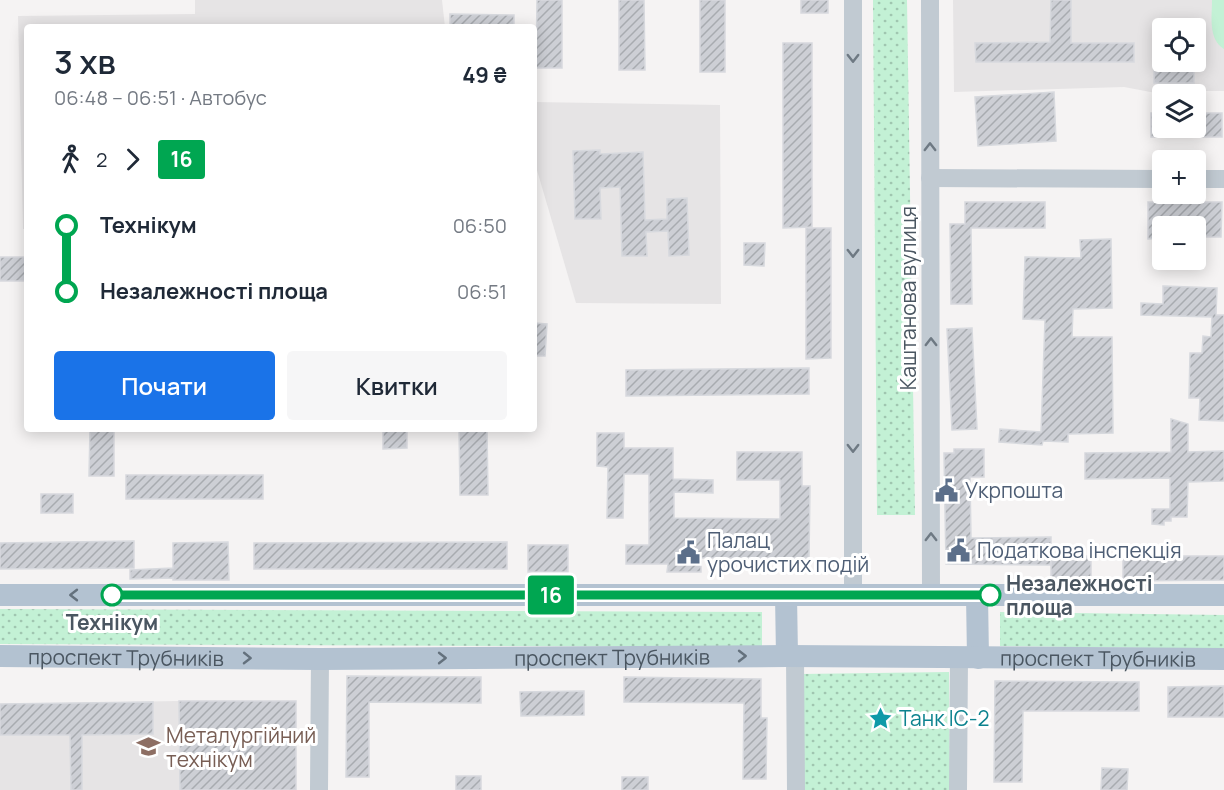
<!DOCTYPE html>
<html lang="uk">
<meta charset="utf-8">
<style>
body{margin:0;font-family:Manrope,sans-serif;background:#f6f6f7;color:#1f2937;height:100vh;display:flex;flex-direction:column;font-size:22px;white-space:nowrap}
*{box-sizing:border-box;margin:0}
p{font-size:20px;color:#747a83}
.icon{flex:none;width:33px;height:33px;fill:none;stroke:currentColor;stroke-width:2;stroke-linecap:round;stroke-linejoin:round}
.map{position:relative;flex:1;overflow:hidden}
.side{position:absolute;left:24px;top:24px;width:513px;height:408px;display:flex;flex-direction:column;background:#fff;border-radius:6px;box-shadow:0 3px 15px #0003}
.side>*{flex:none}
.badge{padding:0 12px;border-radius:4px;font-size:21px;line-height:39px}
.fabs{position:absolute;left:1152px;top:18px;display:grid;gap:12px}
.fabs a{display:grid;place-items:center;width:54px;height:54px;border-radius:6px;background:#fff;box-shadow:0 3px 15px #0003;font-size:30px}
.map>.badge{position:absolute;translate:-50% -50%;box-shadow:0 0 0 3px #fff}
.legs{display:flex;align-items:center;gap:9px;height:66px;padding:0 30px;font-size:20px}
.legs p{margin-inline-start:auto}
.summary{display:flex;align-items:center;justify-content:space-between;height:102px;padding:0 30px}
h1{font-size:33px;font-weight:600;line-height:45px}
.button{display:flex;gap:12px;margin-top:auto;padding:12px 30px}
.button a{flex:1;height:69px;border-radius:6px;background:#1a73e8;color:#fff;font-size:24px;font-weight:600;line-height:69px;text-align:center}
.button a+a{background:#f6f6f7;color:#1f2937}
ul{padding:0 30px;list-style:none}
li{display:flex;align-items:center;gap:21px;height:66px;font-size:22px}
li i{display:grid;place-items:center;width:9px;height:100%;margin:0 8px;background:currentColor}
li i::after{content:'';width:15px;height:15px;margin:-8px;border:4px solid;border-radius:50%;background:#fff}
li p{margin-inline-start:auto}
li:first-child i{background:linear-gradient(#0000 50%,currentColor 0)}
li:last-child i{background:linear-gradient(currentColor 50%,#0000 0)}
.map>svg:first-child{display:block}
.education{fill:#e6e4e5;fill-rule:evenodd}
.green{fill:url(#green-dots)}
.pitch{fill:#c3f1d5}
.building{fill:url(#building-hatch);stroke:#d7d9de;stroke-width:1.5}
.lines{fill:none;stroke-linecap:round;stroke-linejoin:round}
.minor{stroke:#c1cad2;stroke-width:18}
.major{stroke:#b3c2d1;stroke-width:22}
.oneway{stroke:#6e7983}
.oneway2{stroke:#64717d}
.line-1-casing{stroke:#fff;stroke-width:14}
.line-1{stroke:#00a651;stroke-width:9}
.stop-1-dot{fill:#fff;stroke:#00a651;stroke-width:3}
.labels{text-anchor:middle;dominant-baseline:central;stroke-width:6;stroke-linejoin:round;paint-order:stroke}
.street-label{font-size:21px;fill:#4a5661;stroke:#fff}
.service-label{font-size:21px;fill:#4e5e75;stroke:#fff;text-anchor:start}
.stop-label{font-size:21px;font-weight:bold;fill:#4a5661;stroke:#fff;text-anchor:start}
.culture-label{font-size:21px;fill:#0d838f;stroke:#fff;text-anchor:start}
.education-label{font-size:21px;fill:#785e54;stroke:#fff;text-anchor:start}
</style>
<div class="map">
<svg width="1224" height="790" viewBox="0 0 1224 790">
<defs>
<pattern id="green-dots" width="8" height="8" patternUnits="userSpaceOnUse" patternTransform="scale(1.5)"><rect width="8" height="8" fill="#c3f1d5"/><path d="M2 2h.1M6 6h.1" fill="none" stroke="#a0c6b0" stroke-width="1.8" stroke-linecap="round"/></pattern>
<pattern id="building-hatch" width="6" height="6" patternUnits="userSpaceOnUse" patternTransform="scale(1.5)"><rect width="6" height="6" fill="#cdcfd5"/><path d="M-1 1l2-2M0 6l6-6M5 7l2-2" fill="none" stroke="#a8abb0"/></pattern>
</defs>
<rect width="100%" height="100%" fill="#f5f3f3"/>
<g class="education">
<polygon points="195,0 442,0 445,27 27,27 27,229 23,229 18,16 195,14"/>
<path d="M953,0H1224V91H1171L1161,94L1124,87L954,92ZM1162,28H1196V62H1162Z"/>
<polygon points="534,102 720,105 721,304 576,303 534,160"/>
<polygon points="179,701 296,701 296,790 0,790 0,704"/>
</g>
<g class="green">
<polygon points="873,0 907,0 915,515 877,515"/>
<polygon points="0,609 762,612 762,647 0,644"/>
<polygon points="1000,612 1224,615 1224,649 1000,646"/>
<polygon points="949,672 950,790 802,790 801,674"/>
</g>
<path class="pitch" d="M1212,0H1224V49C1208,39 1212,17 1212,0Z"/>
<g class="building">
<polygon points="537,0 562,0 562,68 536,68"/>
<polygon points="619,0 644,0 645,70 619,70"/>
<rect x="700" y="0" width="25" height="72"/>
<rect x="801" y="0" width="27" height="13"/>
<polygon points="1051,0 1071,0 1071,43 1134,43 1134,62 976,62 975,43 1050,42"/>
<polygon points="450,14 514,15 514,27 450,27"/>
<polygon points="783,43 812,43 812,227 783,228"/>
<rect x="1154" y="62" width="40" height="21"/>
<polygon points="1054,92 1056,141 978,146 975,97"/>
<polygon points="1151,113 1162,113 1162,128 1196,128 1196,113 1222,113 1222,137 1151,137"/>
<polygon points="600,150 600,154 643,152 645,220 667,219 667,199 687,198 689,255 669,256 668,231 646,232 647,256 622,256 620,187 600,188 601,219 575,219 573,151"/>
<polygon points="965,202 1045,202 1045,228 971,228 972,304 951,304 950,224 965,224"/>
<polygon points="1148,202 1222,202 1221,237 1196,237 1196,226 1162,226 1162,238 1148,239"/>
<polygon points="806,228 831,228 831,358 806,359"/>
<polygon points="1111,239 1112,308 1073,309 1072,337 1112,337 1113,433 1068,434 1068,442 1043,441 1042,445 999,442 1000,429 1041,432 1045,320 1023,319 1025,257 1081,258 1080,240"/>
<polygon points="744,243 765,243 764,266 744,265"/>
<rect x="0" y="257" width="27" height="24"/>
<polygon points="1163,286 1217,288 1216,315 1224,315 1224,421 1199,420 1200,398 1189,398 1190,353 1202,353 1203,336 1211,337 1212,317 1141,315 1141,303 1163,304"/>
<polygon points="534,323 547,324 545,356 534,356"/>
<polygon points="972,328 977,429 952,430 947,329"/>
<polygon points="809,368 809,394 626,396 626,370"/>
<polygon points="1171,419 1188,424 1188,452 1224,451 1224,481 1188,482 1187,517 1171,517 1171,521 1164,521 1164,525 1152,524 1152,509 1170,509 1170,478 1085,479 1085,453 1171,452"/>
<polygon points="90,429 114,429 114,476 89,476"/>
<polygon points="383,429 407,429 407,448 383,449"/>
<polygon points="459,429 487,429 488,495 460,495"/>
<polygon points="597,433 624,433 624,448 673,448 673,479 713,480 713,493 674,492 674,518 780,519 780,480 737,480 737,452 802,452 802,486 810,486 809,558 701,558 701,572 667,572 668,564 626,564 626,545 649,545 649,474 624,474 623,518 607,518 608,467 597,466"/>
<polygon points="954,449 984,449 984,477 970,477 971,538 1051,537 1051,565 946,564 944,453 954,453"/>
<rect x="126" y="475" width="137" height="24"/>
<rect x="41" y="494" width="32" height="19"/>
<polygon points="134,541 134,568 0,569 0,543"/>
<polygon points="228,542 229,580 173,580 173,578 130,579 130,570 173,568 173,543"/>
<polygon points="507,542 507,569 254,569 254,543"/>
<rect x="528" y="545" width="40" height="27"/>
<polygon points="1147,550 1149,556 1224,556 1224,580 1123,581 1123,551"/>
<rect x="1051" y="556" width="40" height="26"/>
<polygon points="347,676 481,677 481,703 369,702 369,777 346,777"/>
<polygon points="624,677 761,679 761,718 767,718 766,779 743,779 744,703 624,702"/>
<polygon points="995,681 1139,682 1139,711 1023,711 1022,782 994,782"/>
<polygon points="1224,686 1224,717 1168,717 1168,687"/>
<polygon points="584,691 584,715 521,716 520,692"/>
<polygon points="179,701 296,701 296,790 180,790"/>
<polygon points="153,702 153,734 82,735 82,790 71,790 70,735 0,735 0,704"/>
<polygon points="1102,768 1128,769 1127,790 1101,790"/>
<rect x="456" y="776" width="25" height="14"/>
<rect x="622" y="777" width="26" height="13"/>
</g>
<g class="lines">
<g class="minor">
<polyline points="930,0 931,595"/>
<polyline points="930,178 1162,179"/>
<polyline points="1196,179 1224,179"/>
<polyline points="853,595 853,0"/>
<polyline points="795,656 796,790"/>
<polyline points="319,790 320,659"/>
<polyline points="958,790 959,658"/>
</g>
<g class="major">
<polyline points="0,595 1224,595"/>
<polyline points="786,595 787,656"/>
<polyline points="977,595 978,658"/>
<path id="s1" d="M0,656L320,659L787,656L1224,659"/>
</g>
</g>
<defs><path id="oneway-chevron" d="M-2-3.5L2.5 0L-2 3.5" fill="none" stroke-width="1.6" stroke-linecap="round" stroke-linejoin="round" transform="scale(1.5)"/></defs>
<g class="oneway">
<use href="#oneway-chevron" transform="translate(853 58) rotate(90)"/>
<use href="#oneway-chevron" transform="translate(930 147) rotate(-90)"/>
<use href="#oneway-chevron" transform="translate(853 253) rotate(90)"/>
<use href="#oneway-chevron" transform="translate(931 342) rotate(-90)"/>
<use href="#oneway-chevron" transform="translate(853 448) rotate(90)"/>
<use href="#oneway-chevron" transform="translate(931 537) rotate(-90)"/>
</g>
<g class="oneway2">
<use href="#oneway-chevron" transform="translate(74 595) rotate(180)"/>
<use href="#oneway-chevron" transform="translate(742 656)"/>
<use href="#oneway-chevron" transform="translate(247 658) rotate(1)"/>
<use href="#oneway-chevron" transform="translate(442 658)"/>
</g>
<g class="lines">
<defs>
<polyline id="line-1" points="112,595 990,595"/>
</defs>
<use href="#line-1" class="line-1-casing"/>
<use href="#line-1" class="line-1"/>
</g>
<defs>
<symbol id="civic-bare" viewBox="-9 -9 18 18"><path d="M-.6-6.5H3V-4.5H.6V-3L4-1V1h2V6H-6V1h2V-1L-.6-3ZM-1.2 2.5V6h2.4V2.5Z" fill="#5c6f8a" stroke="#fff" stroke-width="2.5" paint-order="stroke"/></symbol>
<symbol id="sight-bare" viewBox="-9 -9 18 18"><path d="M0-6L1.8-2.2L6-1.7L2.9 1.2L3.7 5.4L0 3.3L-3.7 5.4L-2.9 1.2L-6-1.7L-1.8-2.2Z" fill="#0f9aa8" stroke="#fff" stroke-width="2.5" paint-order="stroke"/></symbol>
<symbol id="university-bare" viewBox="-9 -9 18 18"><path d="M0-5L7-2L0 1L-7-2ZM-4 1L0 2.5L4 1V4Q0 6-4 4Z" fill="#8d6e63" stroke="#fff" stroke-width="2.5" paint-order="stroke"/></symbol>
</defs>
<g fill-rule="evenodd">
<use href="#civic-bare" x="930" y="474" width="33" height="33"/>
<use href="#civic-bare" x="942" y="534" width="33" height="33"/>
<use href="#civic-bare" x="672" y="536" width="33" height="33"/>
<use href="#sight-bare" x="864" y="702" width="33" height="33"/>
<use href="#university-bare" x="132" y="730" width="33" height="33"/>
</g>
<g class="stop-1-dot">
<circle cx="112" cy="595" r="10"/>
<circle cx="990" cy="595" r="10"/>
</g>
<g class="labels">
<g class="street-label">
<text transform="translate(908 298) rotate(-90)">Каштанова вулиця</text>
<text stroke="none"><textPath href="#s1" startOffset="126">проспект Трубників</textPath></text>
<text stroke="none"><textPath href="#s1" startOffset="612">проспект Трубників</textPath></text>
<text stroke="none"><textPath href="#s1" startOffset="1098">проспект Трубників</textPath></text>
</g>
<g class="service-label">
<text x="965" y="490">Укрпошта</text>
<text x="707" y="540">Палац<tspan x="707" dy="24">урочистих подій</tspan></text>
<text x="977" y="550">Податкова інспекція</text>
</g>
<g class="stop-label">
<text x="1006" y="583">Незалежності<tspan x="1006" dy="24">площа</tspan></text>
<text x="112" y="622" text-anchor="middle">Технікум</text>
</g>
<g class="culture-label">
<text x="899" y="718">Танк ІС-2</text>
</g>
<g class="education-label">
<text x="166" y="735">Металургійний<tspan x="166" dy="24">технікум</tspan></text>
</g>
</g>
</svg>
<div class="fabs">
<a><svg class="icon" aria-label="locate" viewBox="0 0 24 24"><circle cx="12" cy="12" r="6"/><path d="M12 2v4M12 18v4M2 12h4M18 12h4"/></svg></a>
<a><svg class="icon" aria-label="layers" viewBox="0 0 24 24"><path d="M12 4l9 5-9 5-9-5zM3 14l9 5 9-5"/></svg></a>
<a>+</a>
<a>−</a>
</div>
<b class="badge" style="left:551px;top:595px;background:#00a651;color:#fff">16</b>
<section class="side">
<div class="summary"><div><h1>3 хв</h1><p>06:48 – 06:51 · Автобус</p></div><b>49 ₴</b></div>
<div class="legs"><svg class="icon" aria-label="walk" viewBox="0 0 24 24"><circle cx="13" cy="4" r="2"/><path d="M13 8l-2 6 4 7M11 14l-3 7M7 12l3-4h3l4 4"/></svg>2<svg class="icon" aria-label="forward" viewBox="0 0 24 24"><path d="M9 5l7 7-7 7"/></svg><b class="badge" style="background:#00a651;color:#fff">16</b></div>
<ul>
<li><i style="color:#00a651"></i><b>Технікум</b><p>06:50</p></li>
<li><i style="color:#00a651"></i><b>Незалежності площа</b><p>06:51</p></li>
</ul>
<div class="button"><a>Почати</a><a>Квитки</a></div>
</section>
</div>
